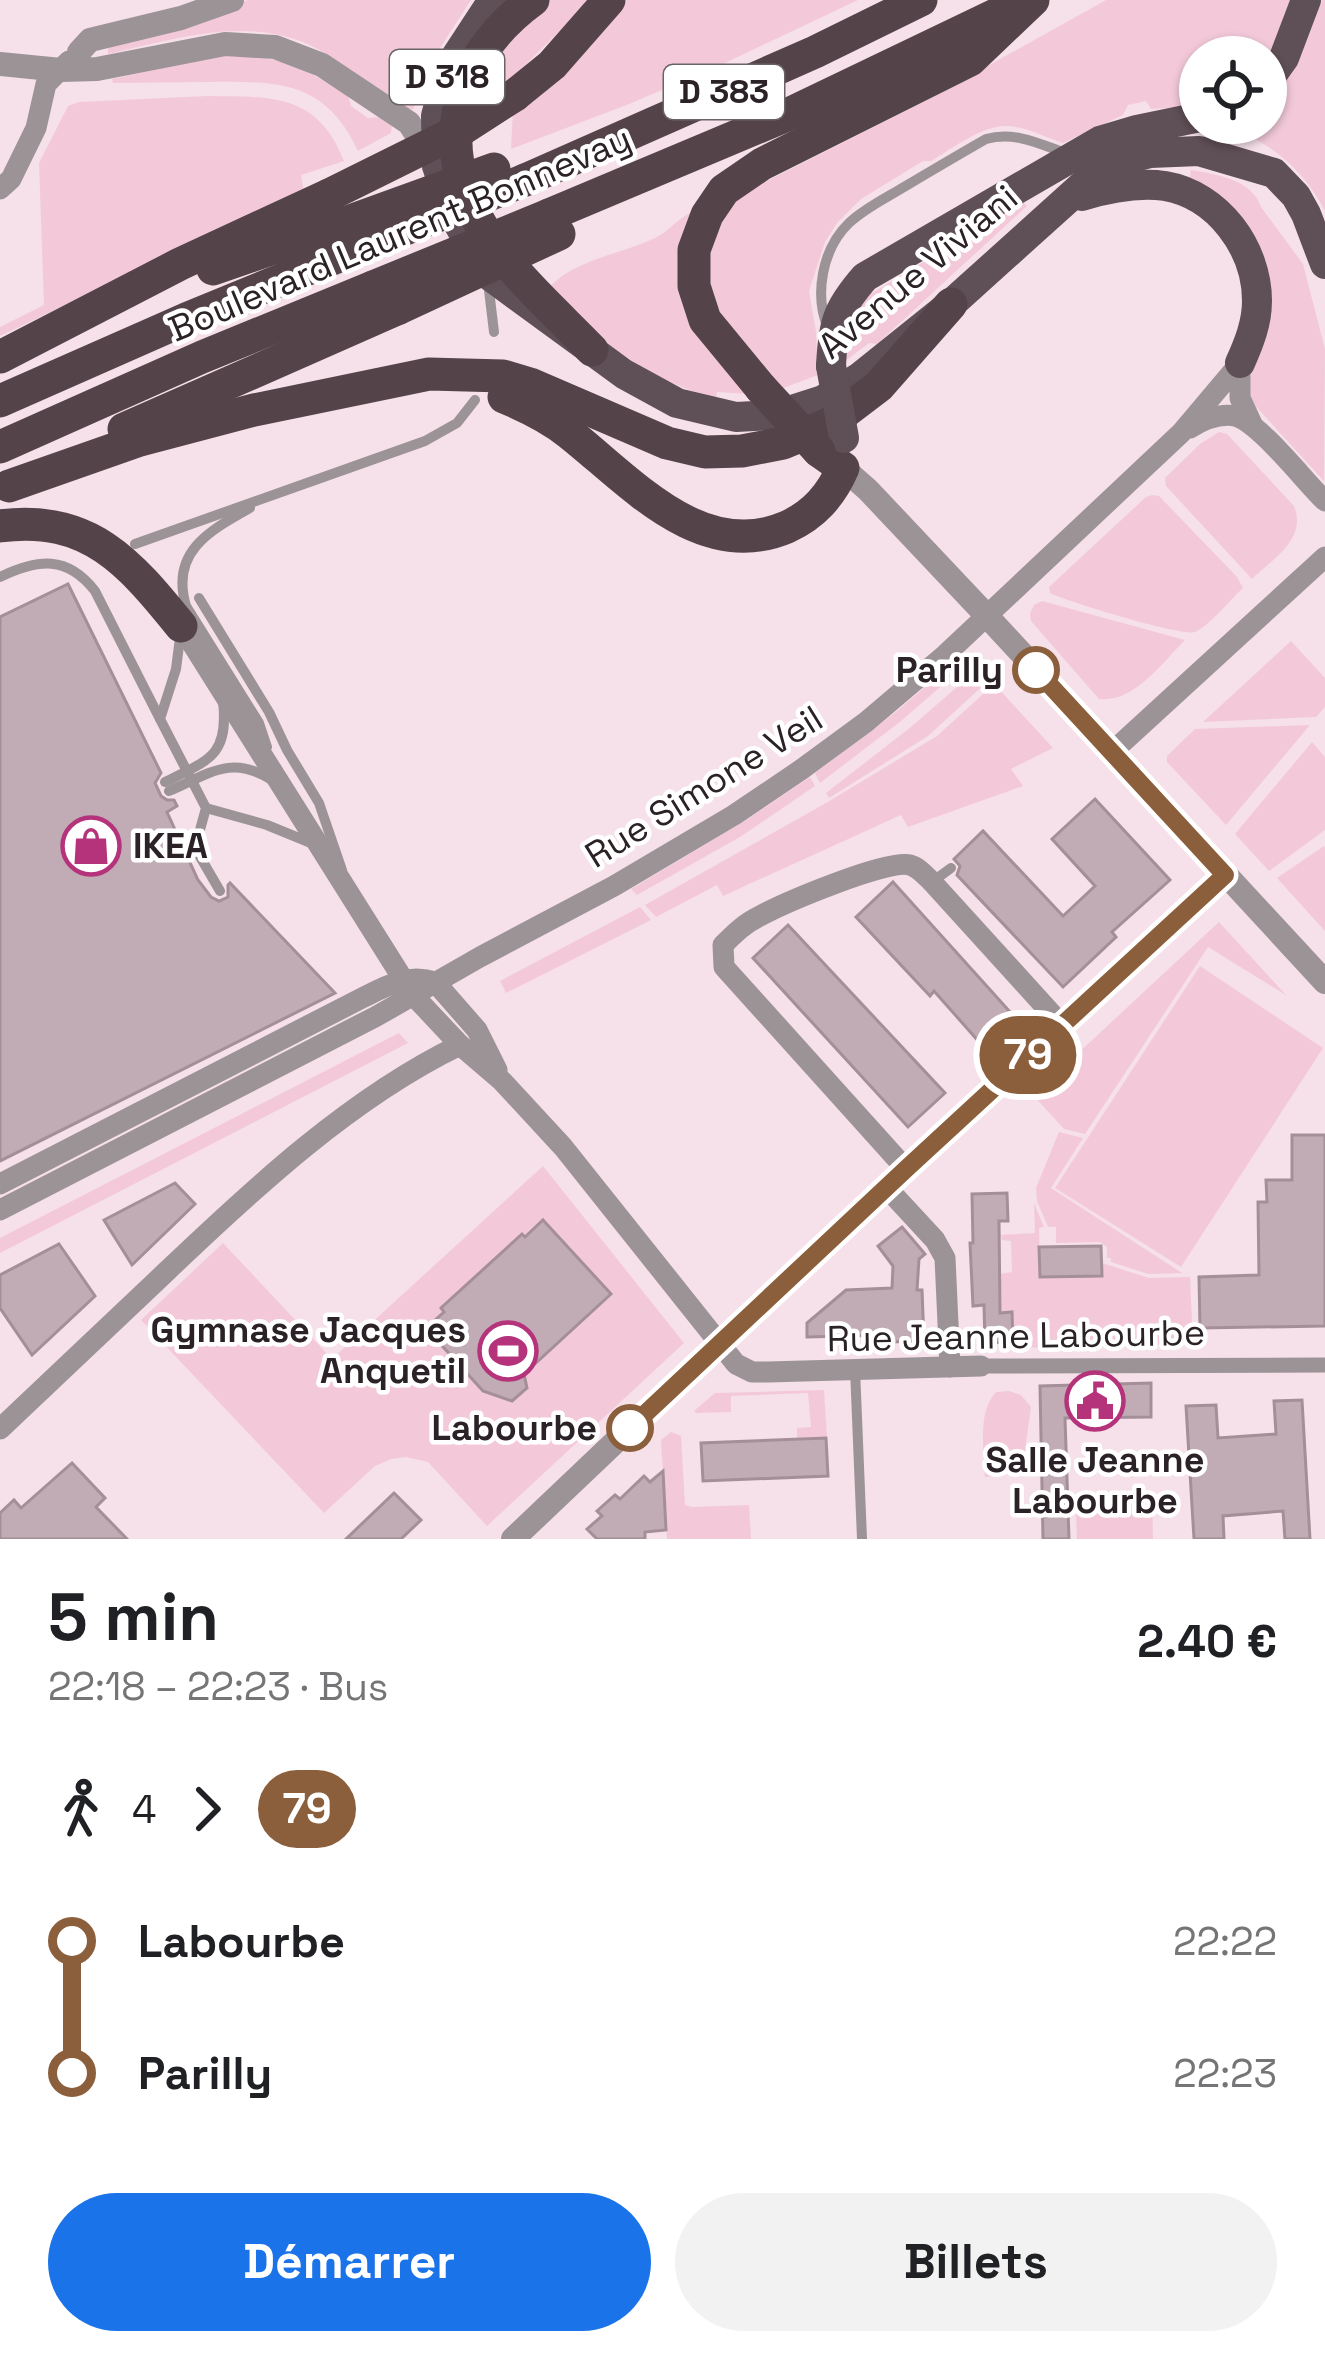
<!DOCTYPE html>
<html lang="fr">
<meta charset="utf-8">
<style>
body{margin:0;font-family:"Space Grotesk",sans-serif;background:#f2f2f2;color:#202124;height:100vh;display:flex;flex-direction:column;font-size:45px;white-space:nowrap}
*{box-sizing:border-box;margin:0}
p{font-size:39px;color:#757577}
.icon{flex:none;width:66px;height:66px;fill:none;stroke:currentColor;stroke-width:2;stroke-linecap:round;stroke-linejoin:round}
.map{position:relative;height:1539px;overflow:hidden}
.panel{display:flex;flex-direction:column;background:#fff;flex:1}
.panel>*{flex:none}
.badge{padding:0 24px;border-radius:39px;font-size:42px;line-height:78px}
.buttons{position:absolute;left:1179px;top:36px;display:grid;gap:24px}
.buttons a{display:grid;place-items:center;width:108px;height:108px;border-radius:50%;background:#fff;box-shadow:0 3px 9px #0004;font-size:60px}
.map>.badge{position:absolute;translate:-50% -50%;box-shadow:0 0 0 6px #fff}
.legs{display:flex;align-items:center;gap:18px;height:132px;padding:0 48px;font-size:39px}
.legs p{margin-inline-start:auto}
.head{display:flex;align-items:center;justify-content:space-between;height:204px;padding:0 48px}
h1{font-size:66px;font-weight:600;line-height:90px}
.primary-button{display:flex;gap:24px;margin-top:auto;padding:24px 48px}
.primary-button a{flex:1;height:138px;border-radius:72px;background:#1a73e8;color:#fff;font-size:48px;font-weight:600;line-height:138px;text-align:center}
.primary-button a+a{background:#f2f2f2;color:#202124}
ul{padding:0 48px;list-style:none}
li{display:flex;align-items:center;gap:42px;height:132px;font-size:45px}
li i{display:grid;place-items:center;width:18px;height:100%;margin:0 15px;background:currentColor}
li i::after{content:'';width:30px;height:30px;margin:-15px;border:9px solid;border-radius:50%;background:#fff}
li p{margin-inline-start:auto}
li:first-child i{background:linear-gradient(#0000 50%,currentColor 0)}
li:last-child i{background:linear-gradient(currentColor 50%,#0000 0)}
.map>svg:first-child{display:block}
.green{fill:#f3c9da}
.building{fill:#c1acb5;stroke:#a48f98;stroke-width:3}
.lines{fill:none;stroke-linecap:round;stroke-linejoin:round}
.service{stroke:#9c9397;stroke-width:10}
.pedestrian{stroke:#9c9397;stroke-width:15}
.minor{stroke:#9c9397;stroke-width:21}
.tertiary{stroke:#9c9397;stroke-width:24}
.primary{stroke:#5f4f56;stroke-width:30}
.trunk{stroke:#54444a;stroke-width:33}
.primary-bridge{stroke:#5f4f56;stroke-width:30}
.trunk-bridge{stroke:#54444a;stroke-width:33}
.line-1-casing{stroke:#fff;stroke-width:27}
.line-1{stroke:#8b5e3c;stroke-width:18}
.stop-1-dot{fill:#fff;stroke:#8b5e3c;stroke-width:6}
.labels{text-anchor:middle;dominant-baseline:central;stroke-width:9;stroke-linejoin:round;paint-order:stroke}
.shield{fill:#fff;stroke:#6a6467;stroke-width:3}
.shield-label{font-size:33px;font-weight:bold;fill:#2a2226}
.street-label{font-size:36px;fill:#2a2226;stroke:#fff}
.stop-label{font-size:36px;font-weight:bold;fill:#2a2226;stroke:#fff;text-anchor:end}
.poi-label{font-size:36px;font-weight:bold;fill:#2a2226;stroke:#fff;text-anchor:start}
</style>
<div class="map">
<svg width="1325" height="1539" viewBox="0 0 1325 1539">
<rect width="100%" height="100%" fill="#f6e0e9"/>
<g class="green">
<path d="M248,0H471L440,48L413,109L405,110C380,92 354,72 328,55C259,11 181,38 108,54V42L152,32Z"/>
<polygon points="547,0 591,0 514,76 464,111 474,81"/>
<polygon points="627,0 858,0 723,64 629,104 511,149 513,110 581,53"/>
<path d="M1106,0H1294L1266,65V57H1200V106L1151,109L1146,101L1128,105L1123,115L1063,143C1045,137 1028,128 1009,126C983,124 953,148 931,161H923L861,199L837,223L825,242L809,291L816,332L818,375L778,390L716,308L707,275L712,236L741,194L925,101Z"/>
<path d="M1322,0H1325V211C1307,177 1284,154 1250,136L1248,123H1266V103C1296,74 1307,39 1322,0Z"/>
<path d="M240,55C289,59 307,70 348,95L351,106L368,118L381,117L392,125L391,133L358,151C325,80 277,81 208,82C176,82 145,83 113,83L112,79L215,56Z"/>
<path d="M207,96C269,97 317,92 344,161L301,175L304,192L0,336V327L44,305L39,163L68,106L79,102Z"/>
<path d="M1191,170C1216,174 1253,180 1261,207L1303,264L1325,349L1324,481L1250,400V377L1265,340L1268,274L1259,245L1244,224L1189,182Z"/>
<polygon points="1023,202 1027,206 877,344 869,343 844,362 841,339 867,296"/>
<path d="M694,211L687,224L748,394L717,392L716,398C648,382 597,336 545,292C572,259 617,256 655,238C670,231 677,218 694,211Z"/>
<path d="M1219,432L1227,434L1294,506C1307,539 1274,558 1252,579L1166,486L1165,478L1200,444Z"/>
<path d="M1152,495L1159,496L1237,577L1243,588C1232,598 1208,627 1195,632C1183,637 1065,601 1050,593L1049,587L1146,497Z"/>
<path d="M1042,601L1185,640C1162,663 1134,703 1099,699L1031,621L1030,614L1034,605Z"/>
<polygon points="1291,641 1325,678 1325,707 1316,717 1203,722"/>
<polygon points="962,655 969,662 901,721 820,783 815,773 896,712"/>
<polygon points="979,668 989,680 928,736 829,798 826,793 911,727"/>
<polygon points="994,684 1053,748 1011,769 1023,786 908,827 901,815 723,896 717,885 656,917 645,905 826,803 937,736"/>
<polygon points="1310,725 1226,825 1167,762 1167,756 1195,729"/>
<polygon points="1312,742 1325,757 1325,830 1269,871 1235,834"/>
<polygon points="810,777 815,786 740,837 637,895 631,889 746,820"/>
<polygon points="1324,846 1325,848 1325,931 1277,878"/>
<polygon points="640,907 651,920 506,993 500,981"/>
<polygon points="1219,922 1286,995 1208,947 1085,1134 1064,1129 1033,1095"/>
<polygon points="1200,966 1323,1048 1181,1267 1055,1188"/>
<polygon points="399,1033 408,1043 0,1253 0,1238"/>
<polygon points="1059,1132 1083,1138 1051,1188 1182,1273 1148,1274 1111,1262 1111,1258 1107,1258 1107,1247 1100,1242 1056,1243 1056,1227 1048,1227 1037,1201 1036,1188"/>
<polygon points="543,1166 684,1343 487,1526 428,1462 406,1457 391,1459 375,1466 324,1513 141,1320 223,1243 332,1359"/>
<polygon points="1034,1203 1044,1227 1039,1228 1040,1277 1101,1276 1102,1263 1149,1278 1190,1277 1193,1344 1013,1348 1012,1313 1000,1313 1000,1274 1012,1272 1011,1241 1002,1240 1001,1235 1035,1233"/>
<polygon points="824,1390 827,1438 797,1439 797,1428 811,1427 808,1393 731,1396 731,1412 696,1413 694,1411 715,1393"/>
<path d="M1009,1391L1021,1395L1031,1407L1022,1471C1007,1471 1001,1476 985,1477C984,1451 977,1412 996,1392Z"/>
<polygon points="671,1432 681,1436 685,1505 692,1507 749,1505 751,1539 667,1539 661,1440"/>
<polygon points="1152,1493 1153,1539 1077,1539 1075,1494"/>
</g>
<g class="building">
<polygon points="68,584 161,773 155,783 161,796 167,800 174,800 177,806 167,812 198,880 211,897 219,901 228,897 228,885 230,883 335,993 0,1161 0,617"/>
<polygon points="1095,799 1170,880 1112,932 1116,937 1063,987 957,875 960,866 954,859 983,831 1063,916 1095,886 1052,839"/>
<polygon points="893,882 1020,1023 988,1052 934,991 930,996 856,917"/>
<polygon points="788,925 945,1093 908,1127 753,958"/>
<polygon points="1292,1135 1325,1135 1325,1326 1200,1328 1199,1277 1259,1275 1258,1202 1267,1202 1266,1180 1292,1180"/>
<polygon points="175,1183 195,1204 132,1265 104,1220"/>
<polygon points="1007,1193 1008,1221 999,1221 1000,1313 1012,1312 1013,1342 985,1343 984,1305 973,1306 970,1243 973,1243 972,1194"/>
<polygon points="543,1220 611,1294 524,1374 527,1388 512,1401 483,1391 426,1328 444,1312 441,1308 522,1234 525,1237"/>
<polygon points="902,1227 925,1254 919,1259 917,1290 922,1290 924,1341 889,1342 889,1335 807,1337 807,1323 846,1290 892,1288 893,1266 878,1246"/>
<polygon points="59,1244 95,1296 32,1355 0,1308 0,1275"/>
<polygon points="1101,1246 1102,1276 1040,1277 1039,1247"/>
<polygon points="1151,1383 1151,1417 1065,1418 1069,1539 1043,1539 1040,1386"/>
<polygon points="1302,1400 1310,1539 1285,1539 1283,1511 1223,1516 1224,1539 1194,1539 1186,1406 1216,1405 1218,1438 1276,1434 1274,1401"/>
<polygon points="826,1438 828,1476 703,1481 701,1443"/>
<polygon points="72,1463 105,1498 96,1507 127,1539 0,1539 0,1513 14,1500 21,1508"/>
<polygon points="663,1471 666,1530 645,1532 645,1539 597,1539 587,1529 602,1516 597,1511 615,1495 620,1499 644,1476 650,1482"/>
<polygon points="394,1493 421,1520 401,1539 346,1539"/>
</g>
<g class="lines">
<g class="service">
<polyline points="488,282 494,332"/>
<path d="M828,328C814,295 822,249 849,223C865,208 886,198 904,187C931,171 958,155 986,139C1015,131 1040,144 1068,154"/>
<path d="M250,508C209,531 170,552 186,606L259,723L267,747"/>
<polyline points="135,544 425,441 457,423 475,400"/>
<path d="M0,577C38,559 67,555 95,591L160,719"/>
<polyline points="199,598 269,712 287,750 319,803 342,870"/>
<polyline points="181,630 176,669 160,719 206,808 195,848 220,891"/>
<path d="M165,782C209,760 229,756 223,701"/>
<path d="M169,791C209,774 231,754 272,780"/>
<polyline points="206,808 267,825 311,843"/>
<polyline points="932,882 951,868"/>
<polyline points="855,1369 862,1539"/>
</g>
<polyline class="pedestrian" points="981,1366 1325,1365"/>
<g class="minor">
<polyline points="0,189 11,179 36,128 46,84 69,61"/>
<polyline points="1240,363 1240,398 1252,424"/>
<path d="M1190,428C1203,420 1218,413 1235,416C1259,422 1305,482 1325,501"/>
<polyline points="181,626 413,995 460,1045 502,1081 563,1147 736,1364 752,1372 768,1372 981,1366"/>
<polyline points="1112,752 1325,557"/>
<path d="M906,1169L724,967L723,945C734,934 745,923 760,916C784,903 887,859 910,865C918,867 926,876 932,882L1061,1024"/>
<path d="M0,1184L362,998C386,986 408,973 435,982L477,1030L497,1070"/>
<polyline points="886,1187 935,1240 945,1258 950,1367"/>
<polyline points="0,1210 375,1017 480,957 614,886 734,815 802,769 866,722 945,655 1181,433 1240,363"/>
<path d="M0,1429C56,1376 112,1323 168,1270C254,1188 352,1097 460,1045"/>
</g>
<g class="tertiary">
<polyline points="79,52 90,40 181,18 232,0"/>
<polyline points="0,64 61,70 97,69 225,44 275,47 322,65 409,123 433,160"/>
<polyline points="843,468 868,490 986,615 1325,982"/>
<polyline points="513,1539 753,1311 1225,875"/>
</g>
<g class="primary">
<polyline points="493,0 457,55 447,76 436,116 437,166 453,214 486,273 624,374 677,403 736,417 776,415 823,400 860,377 951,304 1092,177 1131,158 1150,153 1199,151 1274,173 1296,196 1306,214 1325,264"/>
<polyline points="1266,83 1284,58 1306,0"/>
<path d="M1082,196C1108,188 1136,182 1165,186C1218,195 1257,248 1257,301C1257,323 1249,343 1240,363"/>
<path d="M831,366C833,323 837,309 865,277L1100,141L1137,130L1200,117"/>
</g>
<g class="trunk">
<path d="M533,0C449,61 431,156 492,242C520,281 558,315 592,350"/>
<polyline points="515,95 552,65 609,0"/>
<polyline points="525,180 815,52 921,0"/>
<polyline points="549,215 787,115 1012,7"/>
<polyline points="213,269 339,225"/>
<polyline points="0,357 180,264 329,195"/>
<polyline points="761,388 705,320 694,286 694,250 707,215 724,190 762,164 970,60 1033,0"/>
<path d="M504,397C528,407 549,417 569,433C630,481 701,564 787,527C815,514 831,495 843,468L819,451"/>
<polyline points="0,401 186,319 349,252"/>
<polyline points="124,429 397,309"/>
<polyline points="0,447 202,357 373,287"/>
<polyline points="9,486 140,440 254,410 429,374 503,376 530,384 667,443 705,452 742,451 783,443 829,424 879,386 951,304"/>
<path d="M0,526C89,514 130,563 181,626"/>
</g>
<polyline class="primary-bridge" points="831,366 844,438"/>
<g class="trunk-bridge">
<polyline points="329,195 462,129 515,95"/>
<polyline points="339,225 494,169"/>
<polyline points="349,252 525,180"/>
<polyline points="373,287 549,215"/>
<polyline points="397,309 559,234"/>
<polyline points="761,388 819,451"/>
</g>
</g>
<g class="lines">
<defs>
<polyline id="line-1" points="630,1428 906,1169 1225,875 1036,670"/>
</defs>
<use href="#line-1" class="line-1-casing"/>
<use href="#line-1" class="line-1"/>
</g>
<defs>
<symbol id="shop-ring" viewBox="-11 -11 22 22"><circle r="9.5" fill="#fff" stroke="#b5337b" stroke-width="1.5"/><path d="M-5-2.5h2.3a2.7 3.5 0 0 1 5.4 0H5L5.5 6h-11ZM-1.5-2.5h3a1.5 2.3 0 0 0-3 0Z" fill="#b5337b"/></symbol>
<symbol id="stadium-ring" viewBox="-11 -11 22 22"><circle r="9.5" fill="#fff" stroke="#b5337b" stroke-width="1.5"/><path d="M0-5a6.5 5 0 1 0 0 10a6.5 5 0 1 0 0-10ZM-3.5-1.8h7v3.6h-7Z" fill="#b5337b"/></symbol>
<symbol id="civic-ring" viewBox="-11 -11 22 22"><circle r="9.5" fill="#fff" stroke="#b5337b" stroke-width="1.5"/><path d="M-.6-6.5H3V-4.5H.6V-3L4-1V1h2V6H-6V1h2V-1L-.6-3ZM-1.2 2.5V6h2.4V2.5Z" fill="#b5337b"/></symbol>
</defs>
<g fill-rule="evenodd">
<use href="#shop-ring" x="58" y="813" width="66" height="66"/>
<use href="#stadium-ring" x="475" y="1318" width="66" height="66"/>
<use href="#civic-ring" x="1062" y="1368" width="66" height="66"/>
</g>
<g class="stop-1-dot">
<circle cx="1036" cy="670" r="21"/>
<circle cx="630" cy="1428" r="21"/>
</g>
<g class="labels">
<g class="shield">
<rect x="390" y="50" width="114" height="54" rx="9"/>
<rect x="664" y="65" width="120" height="54" rx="9"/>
</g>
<g class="shield-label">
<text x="447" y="77">D 318</text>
<text x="724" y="92">D 383</text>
</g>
<g class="street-label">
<text transform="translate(400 234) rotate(-23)">Boulevard Laurent Bonnevay</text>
<text transform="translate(918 272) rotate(-40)">Avenue Viviani</text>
<text transform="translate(704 787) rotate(-32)">Rue Simone Veil</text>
<text transform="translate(1016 1336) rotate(-1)">Rue Jeanne Labourbe</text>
</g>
<g class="stop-label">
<text x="1003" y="670">Parilly</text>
<text x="597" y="1428">Labourbe</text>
</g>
<g class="poi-label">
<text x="133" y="846">IKEA</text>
<text x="466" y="1330" text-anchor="end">Gymnase Jacques<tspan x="466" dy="41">Anquetil</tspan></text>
<text x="1095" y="1460" text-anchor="middle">Salle Jeanne<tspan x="1095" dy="41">Labourbe</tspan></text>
</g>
</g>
</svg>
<div class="buttons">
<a><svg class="icon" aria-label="locate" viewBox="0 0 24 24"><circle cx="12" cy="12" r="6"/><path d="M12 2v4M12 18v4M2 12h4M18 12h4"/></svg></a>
</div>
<b class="badge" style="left:1028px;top:1055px;background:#8b5e3c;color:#fff">79</b>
</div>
<section class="panel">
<div class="head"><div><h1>5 min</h1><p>22:18 – 22:23 · Bus</p></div><b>2.40 €</b></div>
<div class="legs"><svg class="icon" aria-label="walk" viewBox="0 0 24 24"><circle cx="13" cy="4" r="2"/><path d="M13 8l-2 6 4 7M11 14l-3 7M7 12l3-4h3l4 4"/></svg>4<svg class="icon" aria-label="forward" viewBox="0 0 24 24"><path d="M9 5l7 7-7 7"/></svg><b class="badge" style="background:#8b5e3c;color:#fff">79</b></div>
<ul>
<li><i style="color:#8b5e3c"></i><b>Labourbe</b><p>22:22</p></li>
<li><i style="color:#8b5e3c"></i><b>Parilly</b><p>22:23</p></li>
</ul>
<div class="primary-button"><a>Démarrer</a><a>Billets</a></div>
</section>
